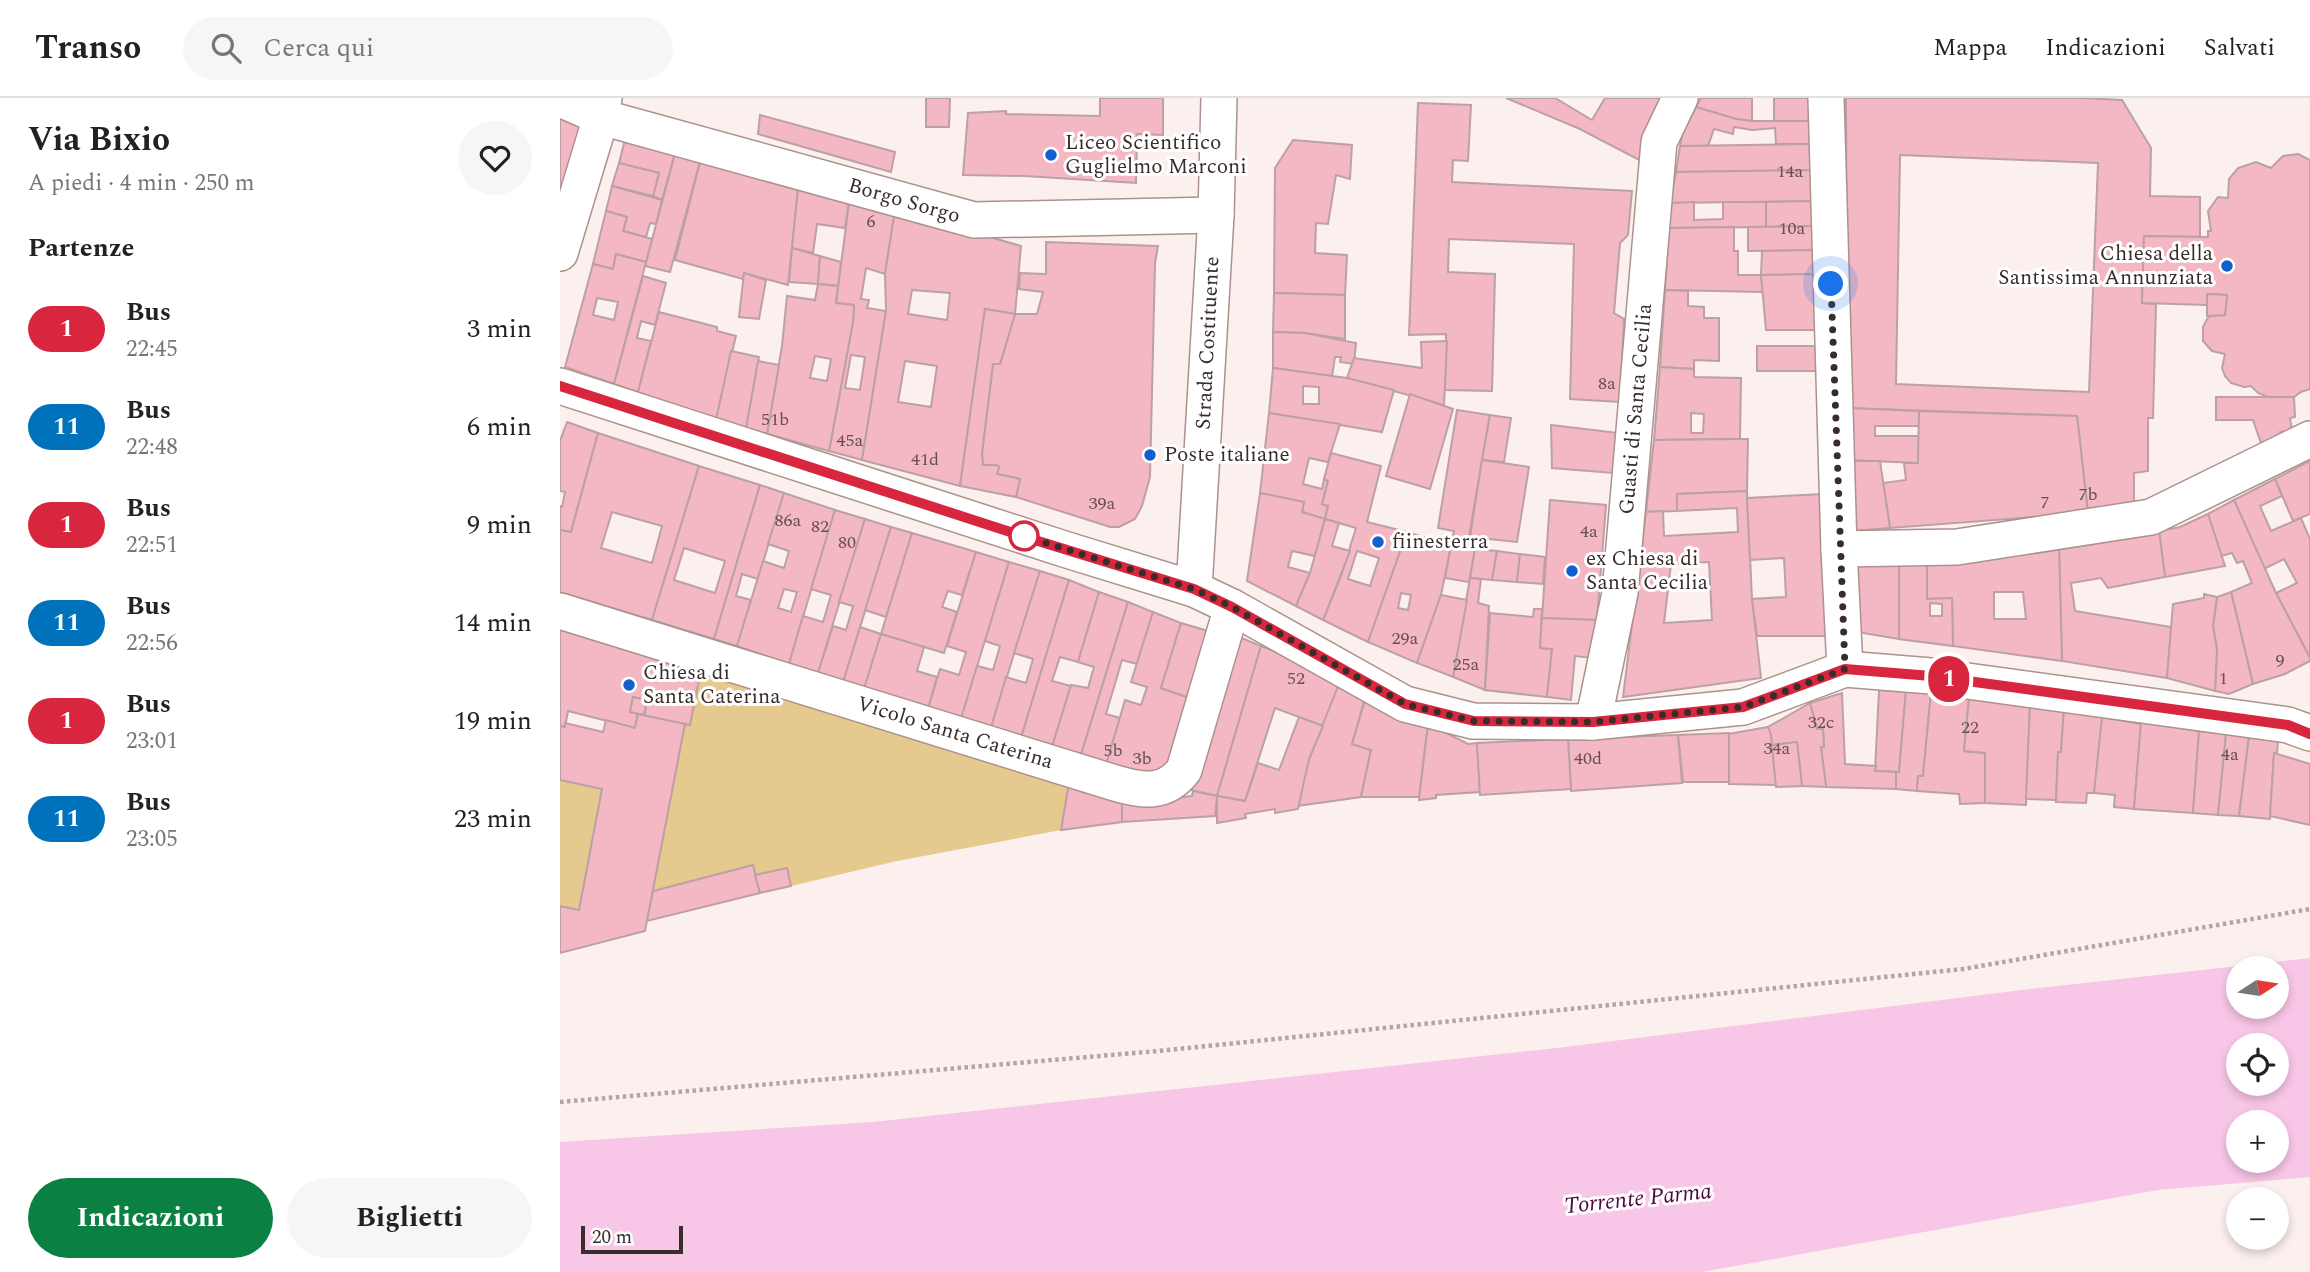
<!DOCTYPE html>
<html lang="it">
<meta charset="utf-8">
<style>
body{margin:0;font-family:Spectral,serif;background:#f6f6f6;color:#222;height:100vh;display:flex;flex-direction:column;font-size:26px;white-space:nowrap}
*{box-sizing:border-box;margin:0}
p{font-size:23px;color:#767676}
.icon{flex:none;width:38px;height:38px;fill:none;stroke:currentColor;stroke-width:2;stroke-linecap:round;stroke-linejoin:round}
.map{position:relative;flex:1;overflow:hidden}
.drawer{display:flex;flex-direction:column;background:#fff;width:560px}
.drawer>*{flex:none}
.badge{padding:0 14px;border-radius:23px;font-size:24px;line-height:46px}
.needle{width:46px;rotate:78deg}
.buttons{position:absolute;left:1666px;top:858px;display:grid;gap:14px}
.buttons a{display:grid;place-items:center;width:63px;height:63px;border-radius:50%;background:#fff;box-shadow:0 4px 10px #0003;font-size:35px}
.scale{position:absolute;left:21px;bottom:18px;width:102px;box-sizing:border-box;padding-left:7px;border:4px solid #382d2a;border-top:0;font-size:19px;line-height:24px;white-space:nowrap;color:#382d2a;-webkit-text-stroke:5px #fff;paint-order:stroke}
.you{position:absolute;width:35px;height:35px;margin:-18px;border:5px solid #fff;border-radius:50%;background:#1a73e8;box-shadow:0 0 0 10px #1a73e833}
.map>.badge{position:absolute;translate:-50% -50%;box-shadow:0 0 0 4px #fff}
h2{padding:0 28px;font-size:26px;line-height:63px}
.round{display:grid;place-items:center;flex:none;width:74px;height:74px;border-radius:37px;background:#f6f6f6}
.summary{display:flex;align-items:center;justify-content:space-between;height:119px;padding:0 28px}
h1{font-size:33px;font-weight:700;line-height:52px}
.primary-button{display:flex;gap:14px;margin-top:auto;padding:14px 28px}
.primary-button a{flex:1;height:80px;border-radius:42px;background:#0b8043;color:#fff;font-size:28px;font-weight:700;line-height:80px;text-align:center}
.primary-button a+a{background:#f6f6f6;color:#222}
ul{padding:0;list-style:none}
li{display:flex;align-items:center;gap:21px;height:98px;padding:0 28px}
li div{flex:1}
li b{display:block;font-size:26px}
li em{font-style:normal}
li .badge{min-width:77px;font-weight:700;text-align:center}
header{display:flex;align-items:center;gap:42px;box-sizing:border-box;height:98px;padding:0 35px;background:#fff;border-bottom:2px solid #e0e0e0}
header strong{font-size:33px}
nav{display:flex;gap:38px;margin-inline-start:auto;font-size:24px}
.search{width:490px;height:63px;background:#f6f6f6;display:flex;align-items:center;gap:18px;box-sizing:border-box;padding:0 24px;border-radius:38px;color:#767676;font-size:26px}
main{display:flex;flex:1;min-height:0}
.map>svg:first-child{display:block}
.green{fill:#e5c98e}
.water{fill:#f8c6e7;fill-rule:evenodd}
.building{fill:#f4b8c4;stroke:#bca0a5;stroke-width:2;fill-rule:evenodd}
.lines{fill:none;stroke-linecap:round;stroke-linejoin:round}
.minor-casing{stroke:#ac928c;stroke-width:38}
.path{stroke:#b1a6a3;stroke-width:4.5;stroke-dasharray:3.5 3.5;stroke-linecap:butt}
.minor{stroke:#fff;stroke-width:35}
.line-casing{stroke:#fff;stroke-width:16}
.line{stroke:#d7263d;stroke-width:10}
.walk{stroke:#382d2a;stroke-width:7;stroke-dasharray:0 12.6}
.poi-dot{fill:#1360ca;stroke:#fff;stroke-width:2.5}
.stop-dot{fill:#fff;stroke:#d7263d;stroke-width:3.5}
.labels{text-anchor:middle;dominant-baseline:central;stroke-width:6;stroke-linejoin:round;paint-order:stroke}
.number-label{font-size:18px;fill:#675050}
.poi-label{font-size:21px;fill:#382d2a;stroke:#fff;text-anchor:start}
.street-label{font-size:21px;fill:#382d2a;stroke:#fff}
.water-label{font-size:23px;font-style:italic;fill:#4e063f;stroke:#fff}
</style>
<header>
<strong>Transo</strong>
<div class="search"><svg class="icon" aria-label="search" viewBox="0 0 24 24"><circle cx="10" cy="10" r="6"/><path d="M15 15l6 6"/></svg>Cerca qui</div>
<nav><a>Mappa</a><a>Indicazioni</a><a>Salvati</a></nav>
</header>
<main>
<section class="drawer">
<div class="summary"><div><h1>Via Bixio</h1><p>A piedi · 4 min · 250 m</p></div><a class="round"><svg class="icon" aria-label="heart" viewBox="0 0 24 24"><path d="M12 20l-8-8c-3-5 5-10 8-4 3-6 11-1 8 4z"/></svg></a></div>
<h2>Partenze</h2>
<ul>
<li><span class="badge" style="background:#d7263d;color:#fff">1</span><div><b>Bus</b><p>22:45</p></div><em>3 min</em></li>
<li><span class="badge" style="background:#0072bc;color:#fff">11</span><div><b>Bus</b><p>22:48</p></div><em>6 min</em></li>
<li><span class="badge" style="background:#d7263d;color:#fff">1</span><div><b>Bus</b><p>22:51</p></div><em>9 min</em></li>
<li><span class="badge" style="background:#0072bc;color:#fff">11</span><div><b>Bus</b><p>22:56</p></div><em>14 min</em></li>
<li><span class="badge" style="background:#d7263d;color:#fff">1</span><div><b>Bus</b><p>23:01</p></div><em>19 min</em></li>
<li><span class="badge" style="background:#0072bc;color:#fff">11</span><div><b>Bus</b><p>23:05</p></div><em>23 min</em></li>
</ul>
<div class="primary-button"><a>Indicazioni</a><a>Biglietti</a></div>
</section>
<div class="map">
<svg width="1750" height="1174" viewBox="0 0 1750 1174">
<rect width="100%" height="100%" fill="#fbf0ed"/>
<g class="green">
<polygon points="141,574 509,685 501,732 337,763 231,788 227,770 195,777 192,767 93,793 125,626 130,627"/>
<polygon points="0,682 42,691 19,812 0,808"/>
</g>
<path class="water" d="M1750,860V1079L1598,1092L1142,1174H0V1044L313,1024L997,950L1479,890ZM1678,870H1717V908H1678ZM1678,947H1717V985H1678ZM1678,1024H1717V1062H1678Z"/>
<g class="building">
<polygon points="366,0 390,0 389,29 366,29"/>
<polygon points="540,0 603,0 603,37 577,36 576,85 465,78 403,77 408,15 446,13 446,16 540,18"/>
<polygon points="946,0 995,0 1032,22 1045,0 1110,0 1079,62 1020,31"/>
<polygon points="1141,0 1192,0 1192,23 1176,21 1136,9"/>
<rect x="1214" y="0" width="39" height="23"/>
<path d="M1286,0H1521L1562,2L1591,50L1590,98L1640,99V139L1584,138L1582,205L1596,206L1593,320H1588V373L1574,375V405L1528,415L1517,318L1287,310ZM1340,57L1538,65L1529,294L1336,286Z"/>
<polygon points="858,5 911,7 908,63 893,62 892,84 1072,93 1068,137 1060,145 1054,215 1064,221 1060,304 1010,301 1014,146 889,141 888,174 935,176 932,293 885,292 886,236 849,237"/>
<polygon points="1136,9 1176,21 1192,23 1253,23 1254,46 1216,46 1215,30 1192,32 1174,29 1173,36 1154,31 1148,48 1120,48 1123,34"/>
<polygon points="200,17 335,54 331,74 198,36"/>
<polygon points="0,20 26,30 0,123"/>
<polygon points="66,38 116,52 102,102 93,98 99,75 59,65"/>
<polygon points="733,42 792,47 790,81 776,77 768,126 756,125 755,155 787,157 785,197 714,195 715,70"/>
<polygon points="1254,46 1255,72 1116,74 1120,48"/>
<polygon points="116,52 141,60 110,174 85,168"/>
<polygon points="1738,56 1750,62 1750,291 1741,294 1734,299 1708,299 1698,295 1691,288 1684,289 1671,285 1665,278 1662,270 1665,256 1652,253 1643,243 1643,229 1647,221 1650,218 1665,217 1667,197 1647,196 1647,207 1582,205 1584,138 1648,139 1648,133 1651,133 1648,113 1658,99 1668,100 1669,81 1678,70 1696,64 1711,70 1723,58"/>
<polygon points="141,60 238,91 228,187 184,175 183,181 115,162"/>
<polygon points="59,65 99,75 93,98 52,88"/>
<polygon points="1255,72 1255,103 1110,105 1116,74"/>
<polygon points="52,88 102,102 96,126 90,125 86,139 63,133 67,119 46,113"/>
<polygon points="238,91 289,105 285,130 257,126 253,155 232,150"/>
<polygon points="1255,103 1255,128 1206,129 1206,104"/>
<polygon points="1134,104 1134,122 1163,121 1163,104 1206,104 1206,129 1109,130 1110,105"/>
<path d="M289,105L335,112L325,176L306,170L301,201L309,202L307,210L326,213L302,362L269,353L293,224L294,207L276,205ZM291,257L305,259L300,292L285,290Z"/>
<path d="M335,112L461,148L455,216L425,211L400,388L302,362L326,213L325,176ZM352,192L390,195L387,222L348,216ZM345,263L377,268L371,309L338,304Z"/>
<polygon points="46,113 67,119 63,133 92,141 86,164 56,156 53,171 33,166"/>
<polygon points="1255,128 1255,152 1188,153 1188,129"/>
<polygon points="1174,129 1174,153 1178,153 1178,177 1201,177 1203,194 1105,192 1109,130"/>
<polygon points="486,144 598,148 595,165 590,379 582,408 575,421 559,429 550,429 456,399 460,381 437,376 439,369 436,367 423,367 422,355 433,266 440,266 455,216 477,216 483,194 459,191 460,175 486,176"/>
<polygon points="232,150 260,158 258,186 229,184"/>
<polygon points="1255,152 1256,176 1201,177 1202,153"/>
<path d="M56,156L86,164L54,286L5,269L33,166L53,171ZM37,200L58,204L54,222L33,217Z"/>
<polygon points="260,158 281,164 278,188 258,186"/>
<polygon points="184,175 206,182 199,221 179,219"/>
<polygon points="1256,176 1261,232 1206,232 1201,177"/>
<polygon points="83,178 106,185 95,227 81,223 77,240 91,243 78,294 54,286"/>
<path d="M258,186L278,188L276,205L294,207L293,224L269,353L207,336L222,248L227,198L255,202ZM255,258L271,261L267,283L250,280Z"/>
<polygon points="1105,192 1128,193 1128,208 1144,209 1144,220 1159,220 1159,263 1134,262 1134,271 1100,269"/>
<polygon points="714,195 785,197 785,241 745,235 713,234"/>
<polygon points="1647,196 1667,197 1665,217 1647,218"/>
<polygon points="425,211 455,216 440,266 433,266 422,355 423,367 436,367 439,369 437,376 460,381 456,399 400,388"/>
<polygon points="99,214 157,229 157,233 176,238 156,322 78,294"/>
<polygon points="713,234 745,235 796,245 794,266 780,264 781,259 775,259 772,278 713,270"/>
<polygon points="887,243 884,307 787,280 794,260 862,270 861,244"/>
<polygon points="1197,248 1261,248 1262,273 1197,273"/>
<polygon points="171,253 199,259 186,331 156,322"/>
<polygon points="198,263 219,267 207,336 186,331"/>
<path d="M1100,269L1134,271V279L1181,280L1180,341L1094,342ZM1131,315L1144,316L1143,335H1131Z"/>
<path d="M713,270L787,280L834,292L822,334L709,315ZM743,288L759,289V306H743Z"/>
<polygon points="850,296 893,311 870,391 826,378"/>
<polygon points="1656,299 1734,299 1735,319 1730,320 1732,332 1720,334 1721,345 1704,354 1693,322 1656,322"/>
<polygon points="1287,310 1359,313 1360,328 1315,328 1315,338 1359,338 1358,365 1288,362"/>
<polygon points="897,312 930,317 907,450 891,448 894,433 878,430"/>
<polygon points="1359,313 1517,318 1528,415 1330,430 1323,385 1346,382 1344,365 1358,365"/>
<polygon points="709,315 780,326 768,364 749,360 743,386 762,391 764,381 768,383 762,406 768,408 765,421 742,414 744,404 700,395"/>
<polygon points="930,317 951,320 944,364 922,362"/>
<polygon points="7,324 38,335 11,434 0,432 0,408 2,409 5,394 0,393 0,343"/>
<polygon points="991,327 1059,335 1053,375 992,370"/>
<path d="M38,335L139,368L92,522L0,494V432L11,434ZM52,414L102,428L92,465L41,450Z"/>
<polygon points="1180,341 1188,341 1187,393 1117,396 1117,413 1086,414 1094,342"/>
<path d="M771,355L821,368L807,424L847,434L808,544L763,522L781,478L796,430L765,421L768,408L762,406L768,383L764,381ZM797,453L819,460L810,488L788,481Z"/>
<polygon points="922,362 969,369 957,444 910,439"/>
<polygon points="1292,363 1320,363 1330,430 1293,433"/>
<polygon points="1750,363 1750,416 1733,423 1715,381"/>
<path d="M139,368L200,387L154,541L92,522ZM124,450L165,463L155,495L114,482Z"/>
<polygon points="1715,381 1722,398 1700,408 1711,433 1741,420 1750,441 1750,560 1716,495 1737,485 1724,461 1704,471 1674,402"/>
<polygon points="200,387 224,395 198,481 182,476 176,498 191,502 177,548 154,541"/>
<path d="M1187,393L1192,501L1201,580L1063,599L1086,414L1103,413L1104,438L1178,434L1177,410L1117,413V396ZM1149,464L1152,522L1104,525L1111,466Z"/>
<path d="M224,395L275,412L229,566L177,548L203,463L224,470L229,453L208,446ZM224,491L237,494L231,514L218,510Z"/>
<polygon points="700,395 744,404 742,414 765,421 755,458 732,453 728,469 750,475 736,508 687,483"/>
<polygon points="1263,396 1270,538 1197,538 1192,501 1226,499 1224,460 1190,462 1187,400"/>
<polygon points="990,402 1046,407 1037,522 982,520"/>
<polygon points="1674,402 1716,495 1750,560 1750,563 1725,576 1693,586 1671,494 1692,485 1683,463 1677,465 1672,455 1661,458 1648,416"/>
<polygon points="275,412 305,421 257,578 229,566 243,518 263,524 271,497 251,491"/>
<polygon points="1648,416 1665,468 1605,479 1599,433 1620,429"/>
<polygon points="305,421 331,429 282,588 257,578 273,528 286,532 293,508 279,504"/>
<polygon points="765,421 779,425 772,448 790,453 763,522 736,508 750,475"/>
<polygon points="331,429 352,435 326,519 305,512"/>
<polygon points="1599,433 1605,479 1548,490 1541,480 1511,485 1515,513 1611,529 1607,580 1502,563 1499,450"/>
<path d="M847,434L891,448L881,497L857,565L808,544ZM841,495L851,497L848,512L838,510Z"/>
<polygon points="352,435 416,454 402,497 388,493 382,509 397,514 384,555 321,536"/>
<polygon points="891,448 915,451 909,484 885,480"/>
<path d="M1499,450L1502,563L1393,548L1392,500L1367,501V464ZM1434,494H1463L1466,521H1434Z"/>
<polygon points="915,451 937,453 932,482 910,480"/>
<polygon points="937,453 960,456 957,484 932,482"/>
<polygon points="416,454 449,464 400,624 367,614 380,571 399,577 406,554 387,548"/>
<polygon points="960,456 985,459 983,486 957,484"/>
<polygon points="449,464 480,473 430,633 400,624 417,568 433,572 440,548 425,543"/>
<path d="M1367,464V501L1392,500L1393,548L1339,541V465ZM1370,505L1382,506V518H1370Z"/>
<polygon points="1290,465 1339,465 1339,541 1297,534"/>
<polygon points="480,473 509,482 460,643 430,633 446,579 466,585 473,561 454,555"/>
<polygon points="910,480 921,481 918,505 929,508 925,592 893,579"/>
<polygon points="509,482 539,494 518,564 500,559 492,583 511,588 491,652 460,643"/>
<polygon points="539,494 568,504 520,660 491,652 511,587 528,590 534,569 518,564"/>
<polygon points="1671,494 1693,586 1669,596 1655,593 1657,551 1653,528 1657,499"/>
<polygon points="1644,496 1657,499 1653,528 1657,551 1655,593 1607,580 1613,506 1644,500"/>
<polygon points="881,497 907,502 893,579 857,565"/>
<polygon points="568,504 593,514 577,566 562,562 546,616 560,620 546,667 520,660"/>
<polygon points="974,511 982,511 980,550 992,551 987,599 925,592 930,515 973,519"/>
<polygon points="593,514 621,525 601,590 630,600 609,666 592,677 546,667 565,602 581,607 587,589 571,584"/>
<polygon points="982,520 1037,522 1032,560 1015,558 1011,602 987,599 992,551 980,550"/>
<polygon points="0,523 142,567 130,627 84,618 87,602 73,599 70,614 78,616 75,630 8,613 5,629 0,628"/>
<polygon points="621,525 648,533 630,600 601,590"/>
<polygon points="300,529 321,536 303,594 282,588"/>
<polygon points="321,536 364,549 357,573 377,579 367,614 303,594"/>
<polygon points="672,536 701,548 657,698 631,692"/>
<polygon points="701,548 781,581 763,628 715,610 685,703 657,698"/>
<polygon points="781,581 807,593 792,646 811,652 801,699 737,708 749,661"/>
<polygon points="808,592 868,626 859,699 801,699 811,652 792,646"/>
<polygon points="1319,592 1346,594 1339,674 1315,673"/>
<polygon points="1346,592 1371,594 1363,678 1358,678 1357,693 1336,691 1336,674 1339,674"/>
<polygon points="1282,595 1285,666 1316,668 1315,673 1336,674 1336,691 1266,689 1261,649 1264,649 1263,631 1257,631 1250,605"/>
<polygon points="1371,595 1409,600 1404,653 1425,655 1425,705 1400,706 1399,696 1357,693 1358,678 1363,678"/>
<polygon points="73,599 87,602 84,617 70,614"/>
<polygon points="1409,600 1470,607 1466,707 1425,705 1425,655 1404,653"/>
<polygon points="1250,605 1257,631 1263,631 1264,649 1261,649 1266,689 1242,688 1237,644 1212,647 1208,629"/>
<polygon points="1470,607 1504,610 1501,654 1498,654 1496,702 1466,701"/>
<polygon points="1504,610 1543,617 1534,695 1527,695 1526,705 1496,704 1498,654 1501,654"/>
<polygon points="78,616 125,626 85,833 0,855 0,808 19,812 42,691 0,682 0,628 5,629 5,625 43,634 46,622 75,630"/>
<polygon points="739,619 763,628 749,661 738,711 715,715 715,711 685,716 686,720 657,725 657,698 685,703 698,665 719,672"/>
<polygon points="1542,619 1581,626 1574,711 1554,709 1555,697 1534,695"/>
<polygon points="1581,624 1639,633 1633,715 1574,711"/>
<polygon points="868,626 908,646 917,645 920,694 876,697 876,700 859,702"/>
<polygon points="1208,629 1211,637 1216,687 1169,686 1168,636"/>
<polygon points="1639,633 1666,636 1658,717 1633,715"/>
<polygon points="1169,635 1169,684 1123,684 1118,637"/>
<polygon points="1666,636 1689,639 1679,718 1658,717"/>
<polygon points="1118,637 1122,685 1011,693 1008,641"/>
<polygon points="1689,639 1718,641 1717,656 1714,655 1710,721 1679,718"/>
<polygon points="1008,641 1011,691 920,697 917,645"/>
<polygon points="1237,644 1242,688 1216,689 1212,647"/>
<polygon points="1714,655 1750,666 1750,727 1710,718"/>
<polygon points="509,685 562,705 562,724 501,732"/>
<polygon points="633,693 657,698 655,718 562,724 562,705 632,698"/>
<polygon points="193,767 200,795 87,823 93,793"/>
<polygon points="227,770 231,788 200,795 195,777"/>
</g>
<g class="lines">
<defs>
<g id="minor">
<polyline points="1266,0 1279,451 1285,571"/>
<polyline points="0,1 41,19 414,122 656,117"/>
<polyline points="0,155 41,19 44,0"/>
<polyline points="0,288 504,451 634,491 672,509 845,606 913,623 1033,624 1183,609 1285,571 1371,578 1728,627 1750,635"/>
<polyline points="1279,451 1397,449 1591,419 1750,341"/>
<polyline points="634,491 656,117 659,0"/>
<path d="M0,513L555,685C582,693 605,697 624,672L672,509"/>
<polyline points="1033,624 1060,495 1099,44 1120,0"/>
</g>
</defs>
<use href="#minor" class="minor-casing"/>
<polyline class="path" points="0,1004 598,953 1403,871 1750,811"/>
<use href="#minor" class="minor"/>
</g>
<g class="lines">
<defs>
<polyline id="line" points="0,288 478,443 634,491 672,509 845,606 914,623 1033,624 1183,609 1285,571 1371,578 1728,627 1750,636"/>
</defs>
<use href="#line" class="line-casing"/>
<use href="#line" class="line"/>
<polyline class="walk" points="464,438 451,434 634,491 672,509 845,606 914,623 1033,624 1183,609 1285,571 1271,186"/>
</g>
<g class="poi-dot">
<circle cx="491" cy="57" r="7"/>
<circle cx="1667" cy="168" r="7"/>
<circle cx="590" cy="357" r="7"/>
<circle cx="818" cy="444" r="7"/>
<circle cx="1012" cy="473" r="7"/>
<circle cx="69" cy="587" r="7"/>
</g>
<circle class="stop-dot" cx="464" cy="438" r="14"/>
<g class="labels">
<g class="number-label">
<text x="1230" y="73">14a</text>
<text x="311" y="123">6</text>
<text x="1232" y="130">10a</text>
<text x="1047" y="285">8a</text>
<text x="215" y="321">51b</text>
<text x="290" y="342">45a</text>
<text x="365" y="361">41d</text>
<text x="1528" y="396">7b</text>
<text x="1485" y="404">7</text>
<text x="542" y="405">39a</text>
<text x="228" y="422">86a</text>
<text x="260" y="428">82</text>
<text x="1029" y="433">4a</text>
<text x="287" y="444">80</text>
<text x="845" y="540">29a</text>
<text x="1720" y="562">9</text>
<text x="906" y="566">25a</text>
<text x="736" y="580">52</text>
<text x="1663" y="580">1</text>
<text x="1261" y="624">32c</text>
<text x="1410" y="629">22</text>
<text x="1217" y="650">34a</text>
<text x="553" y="652">5b</text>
<text x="1670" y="656">4a</text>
<text x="582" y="660">3b</text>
<text x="1028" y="660">40d</text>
</g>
<g class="poi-label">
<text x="505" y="45">Liceo Scientifico<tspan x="505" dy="24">Guglielmo Marconi</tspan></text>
<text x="1653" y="156" text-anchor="end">Chiesa della<tspan x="1653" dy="24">Santissima Annunziata</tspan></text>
<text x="604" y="357">Poste italiane</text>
<text x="832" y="444">fiinesterra</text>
<text x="1026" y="461">ex Chiesa di<tspan x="1026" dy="24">Santa Cecilia</tspan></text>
<text x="83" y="575">Chiesa di<tspan x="83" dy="24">Santa Caterina</tspan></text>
</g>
<g class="street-label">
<text transform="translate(344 103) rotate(16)">Borgo Sorgo</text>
<text transform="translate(648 245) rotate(-87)">Strada Costituente</text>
<text transform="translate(1076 311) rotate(-85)">Guasti di Santa Cecilia</text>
<text transform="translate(395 635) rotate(17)">Vicolo Santa Caterina</text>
</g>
<g class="water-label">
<text transform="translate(1078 1101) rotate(-6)">Torrente Parma</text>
</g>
</g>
</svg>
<div class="buttons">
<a><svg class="needle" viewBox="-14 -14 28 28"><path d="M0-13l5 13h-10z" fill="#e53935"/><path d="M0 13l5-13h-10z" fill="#767676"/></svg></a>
<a><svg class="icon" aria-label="locate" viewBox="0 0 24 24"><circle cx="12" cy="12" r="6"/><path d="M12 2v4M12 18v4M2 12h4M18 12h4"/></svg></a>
<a>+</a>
<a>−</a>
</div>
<div class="scale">20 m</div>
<div class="you" style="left:1271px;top:186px"></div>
<b class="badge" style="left:1389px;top:581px;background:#d7263d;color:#fff">1</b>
</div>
</main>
